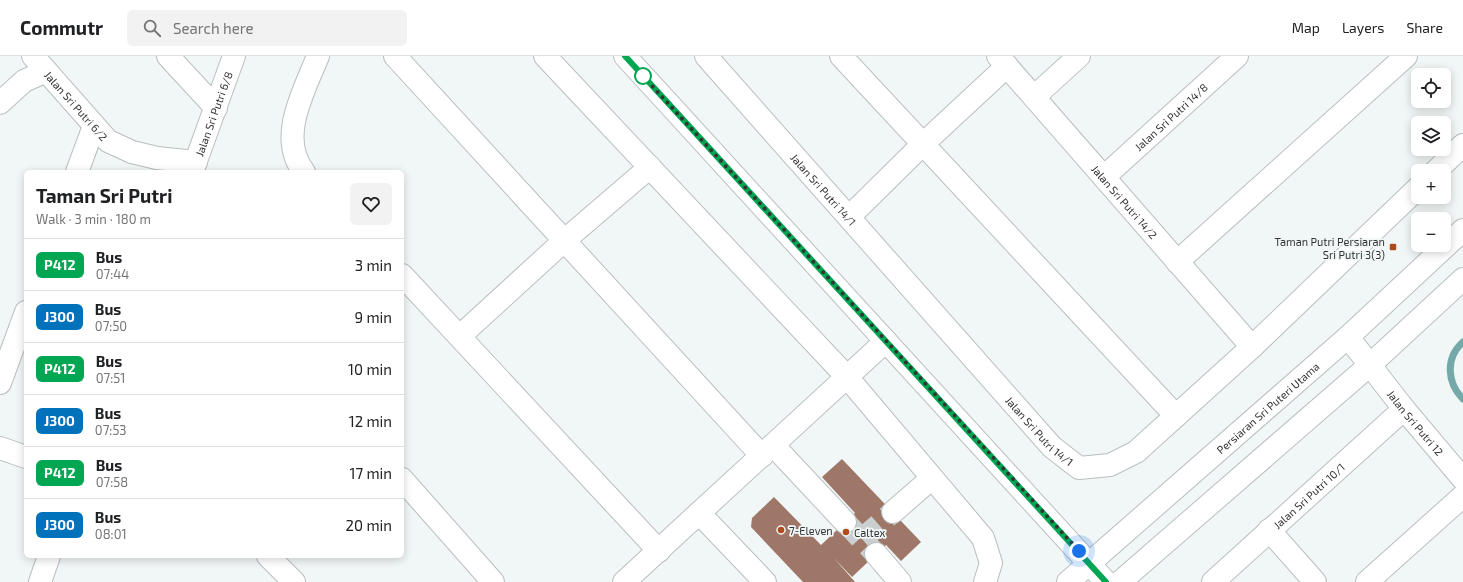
<!DOCTYPE html>
<meta charset="utf-8">
<style>
body{margin:0;font-family:"Exo 2",sans-serif;background:#f2f2f2;color:#202124;height:100vh;display:flex;flex-direction:column;font-size:15px;white-space:nowrap}
*{box-sizing:border-box;margin:0}
p{font-size:13px;color:#757577}
.icon{flex:none;width:22px;height:22px;fill:none;stroke:currentColor;stroke-width:2;stroke-linecap:round;stroke-linejoin:round}
.map{position:relative;flex:1;overflow:hidden}
.panel{position:absolute;left:24px;top:114px;width:380px;height:388px;display:flex;flex-direction:column;background:#fff;border-radius:6px;box-shadow:0 2px 10px #0003}
.panel>*{flex:none}
.badge{padding:0 8px;border-radius:6px;font-size:14px;line-height:26px}
.tools{position:absolute;left:1411px;top:12px;display:grid;gap:8px}
.tools a{display:grid;place-items:center;width:40px;height:40px;border-radius:6px;background:#fff;box-shadow:0 2px 10px #0003;font-size:20px}
.you{position:absolute;width:20px;height:20px;margin:-10px;border:3px solid #fff;border-radius:50%;background:#1a73e8;box-shadow:0 0 0 6px #1a73e833}
.map>.badge{position:absolute;translate:-50% -50%;box-shadow:0 0 0 2px #fff}
.round{display:grid;place-items:center;flex:none;width:42px;height:42px;border-radius:6px;background:#f2f2f2}
.head{display:flex;align-items:center;justify-content:space-between;height:68px;padding:0 12px}
h1{font-size:19px;font-weight:700;line-height:30px}
ul{padding:0;list-style:none}
li{display:flex;align-items:center;gap:12px;height:52px;padding:0 12px;border-top:1px solid #e0e0e0}
li div{flex:1}
li b{display:block;font-size:15px}
li em{font-style:normal}
li .badge{min-width:44px;font-weight:700;text-align:center}
header{display:flex;align-items:center;gap:24px;box-sizing:border-box;height:56px;padding:0 20px;background:#fff;border-bottom:1px solid #e0e0e0}
header strong{font-size:19px}
nav{display:flex;gap:22px;margin-inline-start:auto;font-size:14px}
.search{width:280px;height:36px;background:#f2f2f2;display:flex;align-items:center;gap:10px;box-sizing:border-box;padding:0 14px;border-radius:6px;color:#757577;font-size:15px}
.map>svg:first-child{display:block}
.lines{fill:none;stroke-linecap:round;stroke-linejoin:round}
.stream{stroke:#74a8a9;stroke-width:7}
.building{fill:#9f7768}
.minor-tunnel{stroke:#cbcfcf;stroke-width:22;stroke-dasharray:22 11;stroke-linecap:butt}
.minor-casing{stroke:#b9bfbf;stroke-width:24}
.minor{stroke:#fff;stroke-width:22}
.line-casing{stroke:#fff;stroke-width:9}
.line{stroke:#00a651;stroke-width:6}
.walk{stroke:#323434;stroke-width:4;stroke-dasharray:0 7.2}
.stop-dot{fill:#fff;stroke:#00a651;stroke-width:2}
.poi-dot{fill:#b04b1b;stroke:#f1f6f6;stroke-width:1.5}
.labels{text-anchor:middle;dominant-baseline:central;stroke-width:3.5;stroke-linejoin:round;paint-order:stroke}
.street-label{font-size:11px;fill:#323434;stroke:#f1f6f6}
.poi-label{font-size:11px;fill:#323434;stroke:#f1f6f6;text-anchor:start}
</style>
<header>
<strong>Commutr</strong>
<div class="search"><svg class="icon" aria-label="search" viewBox="0 0 24 24"><circle cx="10" cy="10" r="6"/><path d="M15 15l6 6"/></svg>Search here</div>
<nav><a>Map</a><a>Layers</a><a>Share</a></nav>
</header>
<div class="map">
<svg width="1463" height="526" viewBox="0 0 1463 526">
<rect width="100%" height="100%" fill="#f1f6f6"/>
<g class="lines">
<path class="stream" d="M1463,286C1445,302 1447,327 1463,343"/>
</g>
<polygon class="building" points="842,403 921,486 901,505 886,489 852,521 833,501 855,526 803,526 751,471 752,462 774,441 821,489 855,457 822,421"/>
<g class="lines">
<g class="minor-tunnel">
<polyline points="845,466 876,498"/>
<polyline points="862,483 893,456"/>
</g>
<defs>
<g id="minor">
<path id="s1" d="M33,0L108,85L132,96L157,102L196,106"/>
<polyline points="168,0 216,52"/>
<polyline points="395,0 762,400"/>
<polyline points="545,0 847,321 983,482 991,507 985,526"/>
<polyline points="625,0 1106,526"/>
<path id="s2" d="M706,0L1052,391L1079,412L1110,409L1136,396L1252,291L1418,132"/>
<polyline points="841,0 1176,360"/>
<path id="s3" d="M998,0L1252,291"/>
<polyline points="1034,41 1079,0"/>
<polyline points="0,47 24,25 46,15"/>
<polyline points="1436,115 1463,89"/>
<polyline points="77,116 94,70"/>
<path id="s4" d="M192,116L234,0"/>
<path d="M304,116C277,82 304,35 318,0"/>
<path id="s5" d="M1104,121L1237,0"/>
<polyline points="849,161 923,88 1007,10"/>
<polyline points="1177,206 1406,0"/>
<polyline points="402,219 659,495"/>
<polyline points="460,280 565,184 650,111"/>
<path id="s6" d="M1348,281L1404,353L1463,423"/>
<polyline points="0,327 26,256"/>
<polyline points="773,389 845,466"/>
<polyline points="0,392 26,401"/>
<polyline points="402,423 493,526"/>
<polyline points="893,456 932,422"/>
<polyline points="699,457 765,526"/>
<polyline points="1269,474 1315,526"/>
<polyline points="876,498 900,526"/>
<polyline points="268,500 294,526"/>
<polyline points="40,526 49,500"/>
<polyline points="624,526 886,285"/>
<path id="s7" d="M1068,526L1348,281L1463,174"/>
<polyline points="1120,526 1371,308 1463,223"/>
<path id="s8" d="M1213,526L1404,353"/>
<polyline points="1367,526 1463,440"/>
</g>
</defs>
<use href="#minor" class="minor-casing"/>
<use href="#minor" class="minor"/>
</g>
<g class="lines">
<defs>
<polyline id="line" points="625,0 1106,526"/>
</defs>
<use href="#line" class="line-casing"/>
<use href="#line" class="line"/>
<polyline class="walk" points="643,20 1079,495"/>
</g>
<circle class="stop-dot" cx="643" cy="20" r="8"/>
<g class="poi-dot">
<rect x="1389" y="187" width="8" height="8" rx="2"/>
<circle cx="781" cy="474" r="4"/>
<circle cx="846" cy="476" r="4"/>
</g>
<g class="labels">
<g class="street-label">
<text stroke="none"><textPath href="#s1" startOffset="66">Jalan Sri Putri 6/2</textPath></text>
<text stroke="none"><textPath href="#s4" startOffset="62">Jalan Sri Putri 6/8</textPath></text>
<text stroke="none"><textPath href="#s5" startOffset="90">Jalan Sri Putri 14/8</textPath></text>
<text stroke="none"><textPath href="#s2" startOffset="178">Jalan Sri Putri 14/1</textPath></text>
<text stroke="none"><textPath href="#s3" startOffset="193">Jalan Sri Putri 14/2</textPath></text>
<text stroke="none"><textPath href="#s7" startOffset="265">Persiaran Sri Puteri Utama</textPath></text>
<text stroke="none"><textPath href="#s6" startOffset="109">Jalan Sri Putri 12</textPath></text>
<text stroke="none"><textPath href="#s2" startOffset="502">Jalan Sri Putri 14/1</textPath></text>
<text stroke="none"><textPath href="#s8" startOffset="129">Jalan Sri Putri 10/1</textPath></text>
</g>
<g class="poi-label">
<text x="1385" y="185" text-anchor="end">Taman Putri Persiaran<tspan x="1385" dy="13">Sri Putri 3(3)</tspan></text>
<text x="789" y="474">7-Eleven</text>
<text x="854" y="476">Caltex</text>
</g>
</g>
</svg>
<div class="tools">
<a><svg class="icon" aria-label="locate" viewBox="0 0 24 24"><circle cx="12" cy="12" r="6"/><path d="M12 2v4M12 18v4M2 12h4M18 12h4"/></svg></a>
<a><svg class="icon" aria-label="layers" viewBox="0 0 24 24"><path d="M12 4l9 5-9 5-9-5zM3 14l9 5 9-5"/></svg></a>
<a>+</a>
<a>−</a>
</div>
<div class="you" style="left:1079px;top:495px"></div>
<section class="panel">
<div class="head"><div><h1>Taman Sri Putri</h1><p>Walk · 3 min · 180 m</p></div><a class="round"><svg class="icon" aria-label="heart" viewBox="0 0 24 24"><path d="M12 20l-8-8c-3-5 5-10 8-4 3-6 11-1 8 4z"/></svg></a></div>
<ul>
<li><span class="badge" style="background:#00a651;color:#fff">P412</span><div><b>Bus</b><p>07:44</p></div><em>3 min</em></li>
<li><span class="badge" style="background:#0072bc;color:#fff">J300</span><div><b>Bus</b><p>07:50</p></div><em>9 min</em></li>
<li><span class="badge" style="background:#00a651;color:#fff">P412</span><div><b>Bus</b><p>07:51</p></div><em>10 min</em></li>
<li><span class="badge" style="background:#0072bc;color:#fff">J300</span><div><b>Bus</b><p>07:53</p></div><em>12 min</em></li>
<li><span class="badge" style="background:#00a651;color:#fff">P412</span><div><b>Bus</b><p>07:58</p></div><em>17 min</em></li>
<li><span class="badge" style="background:#0072bc;color:#fff">J300</span><div><b>Bus</b><p>08:01</p></div><em>20 min</em></li>
</ul>
</section>
</div>
